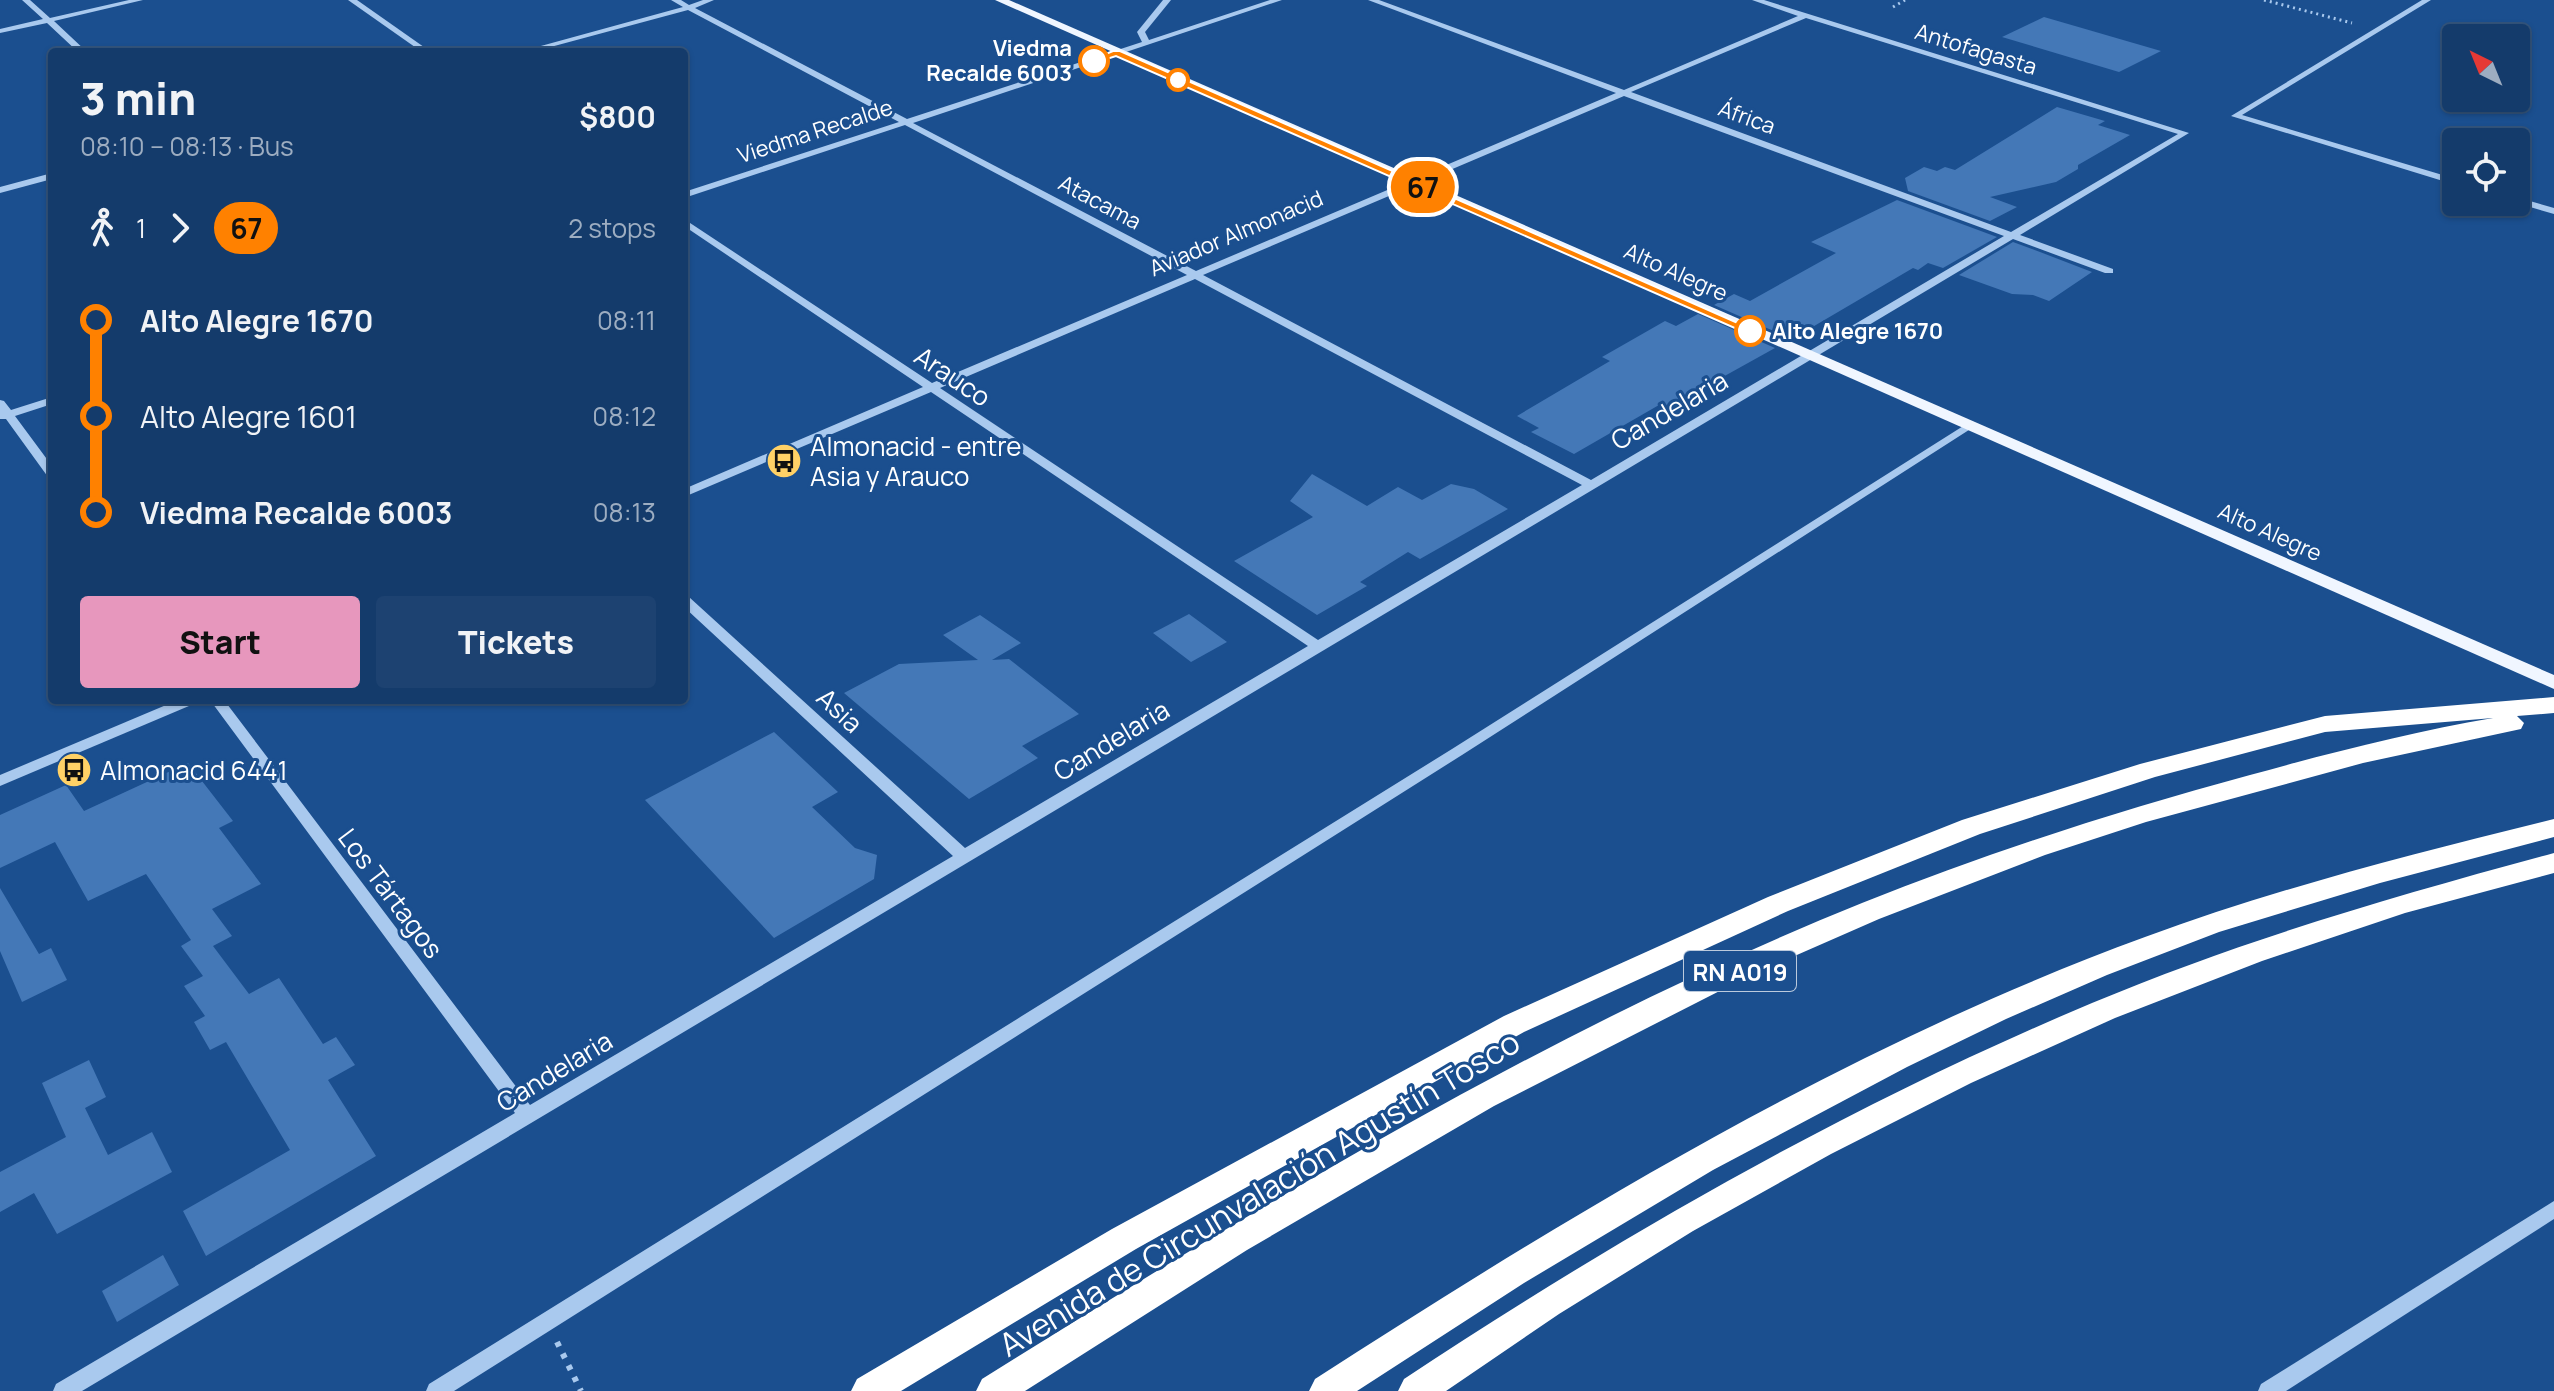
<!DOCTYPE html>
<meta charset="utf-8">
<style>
body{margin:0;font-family:Manrope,sans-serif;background:#1d4271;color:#f1f3f6;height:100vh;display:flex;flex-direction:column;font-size:30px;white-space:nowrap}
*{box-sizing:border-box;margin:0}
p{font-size:26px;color:#9dadc1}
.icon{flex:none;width:44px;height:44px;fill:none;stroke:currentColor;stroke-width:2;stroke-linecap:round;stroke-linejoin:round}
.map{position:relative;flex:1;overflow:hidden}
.side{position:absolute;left:48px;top:48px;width:640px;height:656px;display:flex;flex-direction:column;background:#143b6b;border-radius:8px;box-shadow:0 2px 6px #0004,0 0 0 2px #33557e}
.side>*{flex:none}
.badge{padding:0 16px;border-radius:26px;font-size:28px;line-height:52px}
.needle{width:52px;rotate:317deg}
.tools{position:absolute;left:2442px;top:24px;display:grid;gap:16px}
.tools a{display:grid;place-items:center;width:88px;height:88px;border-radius:8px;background:#143b6b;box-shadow:0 2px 6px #0004,0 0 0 2px #33557e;font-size:40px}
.map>.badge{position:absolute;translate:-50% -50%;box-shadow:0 0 0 4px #fff}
.legs{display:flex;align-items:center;gap:12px;height:88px;padding:0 32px;font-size:26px}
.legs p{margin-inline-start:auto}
.summary{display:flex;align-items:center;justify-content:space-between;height:136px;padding:0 32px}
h1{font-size:44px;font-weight:800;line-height:60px}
.action{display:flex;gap:16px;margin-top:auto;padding:16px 32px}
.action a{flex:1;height:92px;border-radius:8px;background:#e797bd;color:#111;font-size:32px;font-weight:800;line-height:92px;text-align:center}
.action a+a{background:#1d4271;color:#f1f3f6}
ul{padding:0 32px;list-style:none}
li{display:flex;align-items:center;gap:28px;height:96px;font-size:30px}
li i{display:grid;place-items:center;width:12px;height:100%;margin:0 10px;background:currentColor}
li i::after{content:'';width:20px;height:20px;margin:-10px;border:6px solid;border-radius:50%;background:#143b6b}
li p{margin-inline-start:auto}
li:first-child i{background:linear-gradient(#0000 50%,currentColor 0)}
li:last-child i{background:linear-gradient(currentColor 50%,#0000 0)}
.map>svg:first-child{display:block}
.building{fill:#4478b7}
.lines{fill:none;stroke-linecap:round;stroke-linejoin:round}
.path-far1{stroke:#a9c9ee;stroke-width:3;stroke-dasharray:2 4;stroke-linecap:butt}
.path{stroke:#a9c9ee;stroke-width:6;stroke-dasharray:5 8;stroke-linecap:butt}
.minor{fill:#a9c9ee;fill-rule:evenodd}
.major{fill:#f0f6ff;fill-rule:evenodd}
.highway{fill:#fff;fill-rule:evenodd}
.line-1{fill:#ff8100;stroke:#fff;stroke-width:2}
.stop-1-dot{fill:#fff;stroke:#ff8100;stroke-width:4}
.labels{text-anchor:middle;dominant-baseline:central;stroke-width:6;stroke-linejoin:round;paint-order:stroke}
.far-stop-label{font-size:22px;font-weight:bold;fill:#fff;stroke:#1b4f8f;text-anchor:end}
.far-street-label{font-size:22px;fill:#fff;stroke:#1b4f8f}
.shield{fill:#1b4f8f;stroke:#bbcadd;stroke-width:2}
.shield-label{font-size:24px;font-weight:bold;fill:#fff}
.street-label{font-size:26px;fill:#fff;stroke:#1b4f8f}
.poi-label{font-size:26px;fill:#fff;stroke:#1b4f8f;text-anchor:start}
.near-street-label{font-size:32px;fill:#fff;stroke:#1b4f8f}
</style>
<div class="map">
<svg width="2554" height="1391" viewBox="0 0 2554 1391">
<rect width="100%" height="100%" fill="#1b4f8f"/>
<g class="building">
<polygon points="2044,17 2161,51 2119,72 2002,37"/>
<polygon points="2057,107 2105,121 2098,125 2130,135 2078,165 2078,169 2056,182 1990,197 2017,207 1990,221 1908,191 1905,178 1924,167 1937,171 1945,167 1955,170"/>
<polygon points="1897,200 1997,237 1943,268 1928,263 1918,270 1913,268 1792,339 1714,305 1734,294 1750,301 1836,253 1811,242"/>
<polygon points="2013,242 2040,252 2092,272 2049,301 2033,295 2012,294 1959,275"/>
<polygon points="1698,314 1775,348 1667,408 1659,405 1574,454 1531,432 1539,428 1517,416 1610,361 1602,357 1665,321 1676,326"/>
<polygon points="1312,474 1367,506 1398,487 1422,500 1451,484 1474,489 1508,509 1420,559 1408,552 1360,582 1367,586 1317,615 1234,561 1313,517 1290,501"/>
<polygon points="1189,614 1227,642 1191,662 1153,633"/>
<polygon points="980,615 1021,643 992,660 1009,659 1079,714 1022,746 1038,758 969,799 844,693 899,664 978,660 943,635"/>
<polygon points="774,732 838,792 812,807 855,848 877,855 874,879 774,938 645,800"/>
<polygon points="188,763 233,821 219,828 261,884 212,909 232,936 213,946 249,994 279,978 323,1044 336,1037 355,1065 328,1080 376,1156 206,1256 183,1211 290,1150 226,1042 210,1050 194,1022 205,1016 184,986 203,976 181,946 191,940 146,874 88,901 55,842 0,868 0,815 66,785 84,811"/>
<polygon points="0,888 39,954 51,948 67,980 22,1002 0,951"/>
<polygon points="89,1060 106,1097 85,1108 108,1155 152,1132 172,1172 57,1234 34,1193 0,1212 0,1172 66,1137 42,1083"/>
<polygon points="163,1255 179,1285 117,1322 102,1291"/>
</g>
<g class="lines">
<g class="path-far1">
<polyline points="2264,0 2352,23"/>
<polyline points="1893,7 1905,0"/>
</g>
<polyline class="path" points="557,1342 581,1391"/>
<g class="minor">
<polygon points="22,0 30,0 50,18 129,0 143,0 54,21 87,52 78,52 47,23 0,33 0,29 43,19"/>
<polygon points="348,0 357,0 431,52 422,52"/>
<path d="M671,0H681L689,5L703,0H714L695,8L907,119L1142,42L1137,32L1163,0H1171L1145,32L1149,40L1270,0H1282L913,123L1196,271L1616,93L1368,0H1379L1624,90L1798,16L1752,0H1764L2189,133L2020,235L2113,269V273H2105L2013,239L82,1391H53L56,1384L515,1113L210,700H224L530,1105L953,856L684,607V596L689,597L965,848L1308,646L931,392L684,497V489L923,387L684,226V219L932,383L1187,275L905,125L684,198V192L899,122L688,10L532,52H519L683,7ZM1806,18L2178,134L2011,232L1631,92ZM1624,96L2004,236L1591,480L1203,275ZM1195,279L1582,485L1318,640L940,388Z"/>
<polygon points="2422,0 2431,0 2242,115 2456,179 2456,185 2231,116"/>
<polygon points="52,173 52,179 0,193 0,187"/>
<polygon points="2516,197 2554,208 2554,214 2513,202 2516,202"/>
<polygon points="52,397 52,404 15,416 52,466 52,478 48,477 6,419 0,419 0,400 4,401 11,410"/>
<polygon points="1968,423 1974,426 1972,428 1462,755 454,1391 426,1391 429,1384 1452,749"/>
<polygon points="178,700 198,700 196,703 0,786 0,775"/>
<polygon points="2554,1201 2554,1219 2286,1391 2258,1391 2261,1384"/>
</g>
<polygon class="major" points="995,0 1009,0 2554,675 2554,689"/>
<g class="highway">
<path d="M2554,697V713L2517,716L2524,723L2521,729L2363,763L2146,822L2045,855L1879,919L1749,976L1494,1106L1247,1250L1025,1391H976L982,1379C1264,1203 1552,1028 1862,903C1989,852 2118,811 2250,775C2330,753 2411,732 2493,718L2325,732L2155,777L1980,834L1788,911L1524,1032L1136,1249L901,1391H851L857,1379L1112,1229L1504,1016L1768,897L1962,820L2140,764L2325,716Z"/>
<path d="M2554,819V837L2380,883L2219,932L2107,975L2006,1019L1907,1067L1713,1170L1524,1283L1357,1391H1309L1315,1379C1577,1210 1850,1045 2145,937C2278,888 2416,853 2554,819Z"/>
<path d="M2554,853V873L2405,913L2262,961L2115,1018L1971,1083L1831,1154L1693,1231L1559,1314L1446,1391H1398L1404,1379C1623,1234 1849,1105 2092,1003C2242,940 2398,895 2554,853Z"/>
</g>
</g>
<polygon class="line-1" points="1113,51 1120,51 1756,331 1746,333 1116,56 1094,63 1089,61"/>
<defs>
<symbol id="bus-disc" viewBox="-11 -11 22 22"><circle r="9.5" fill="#ffd166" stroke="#1b4f8f"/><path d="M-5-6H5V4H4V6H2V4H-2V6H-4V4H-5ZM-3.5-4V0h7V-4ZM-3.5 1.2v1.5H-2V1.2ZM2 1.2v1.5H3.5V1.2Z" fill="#111"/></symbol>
</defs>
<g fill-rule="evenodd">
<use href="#bus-disc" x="764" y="441" width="40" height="40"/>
<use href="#bus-disc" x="54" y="750" width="40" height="40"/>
</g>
<g class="stop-1-dot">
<circle cx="1094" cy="61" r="14"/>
<circle cx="1178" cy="80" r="10"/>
<circle cx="1750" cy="331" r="14"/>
</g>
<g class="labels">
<g class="far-stop-label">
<text x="1072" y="48">Viedma<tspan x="1072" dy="25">Recalde 6003</tspan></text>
<text x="1772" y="331" text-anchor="start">Alto Alegre 1670</text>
</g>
<g class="far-street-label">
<text transform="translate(1976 49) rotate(17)">Antofagasta</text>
<text transform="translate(1747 117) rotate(20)">África</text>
<text transform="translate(815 131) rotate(-18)">Viedma Recalde</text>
<text transform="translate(1100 202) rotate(28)">Atacama</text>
<text transform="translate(1236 233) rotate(-23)">Aviador Almonacid</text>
<text transform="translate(1676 272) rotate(24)">Alto Alegre</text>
<text transform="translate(2270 532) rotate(24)">Alto Alegre</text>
</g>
<rect class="shield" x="1684" y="951" width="112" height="40" rx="6"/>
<g class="shield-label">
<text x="1740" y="971">RN A019</text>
</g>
<g class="street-label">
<text transform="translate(953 376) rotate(34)">Arauco</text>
<text transform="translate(1669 410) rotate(-30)">Candelaria</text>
<text transform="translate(840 710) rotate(43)">Asia</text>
<text transform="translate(1111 740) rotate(-31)">Candelaria</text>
<text transform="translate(391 893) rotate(53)">Los Tártagos</text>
<text transform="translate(554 1071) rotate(-31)">Candelaria</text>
</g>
<g class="poi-label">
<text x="810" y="446">Almonacid - entre<tspan x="810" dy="30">Asia y Arauco</tspan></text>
<text x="100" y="770">Almonacid 6441</text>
</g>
<g class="near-street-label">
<text transform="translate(1259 1193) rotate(-31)">Avenida de Circunvalación Agustín Tosco</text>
</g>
</g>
</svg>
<div class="tools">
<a><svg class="needle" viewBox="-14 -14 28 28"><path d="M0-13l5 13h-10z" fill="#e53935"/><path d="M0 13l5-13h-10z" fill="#9dadc1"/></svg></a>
<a><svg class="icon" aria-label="locate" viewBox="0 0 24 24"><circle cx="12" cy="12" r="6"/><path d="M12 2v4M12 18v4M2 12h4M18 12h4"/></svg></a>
</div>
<b class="badge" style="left:1423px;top:187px;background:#ff8100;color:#111">67</b>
<section class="side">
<div class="summary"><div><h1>3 min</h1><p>08:10 – 08:13 · Bus</p></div><b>$800</b></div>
<div class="legs"><svg class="icon" aria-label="walk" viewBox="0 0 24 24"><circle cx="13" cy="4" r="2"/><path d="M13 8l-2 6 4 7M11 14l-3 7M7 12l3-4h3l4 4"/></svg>1<svg class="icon" aria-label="forward" viewBox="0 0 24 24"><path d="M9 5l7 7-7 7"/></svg><b class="badge" style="background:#ff8100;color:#111">67</b><p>2 stops</p></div>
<ul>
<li><i style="color:#ff8100"></i><b>Alto Alegre 1670</b><p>08:11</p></li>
<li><i style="color:#ff8100"></i><span>Alto Alegre 1601</span><p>08:12</p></li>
<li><i style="color:#ff8100"></i><b>Viedma Recalde 6003</b><p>08:13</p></li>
</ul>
<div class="action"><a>Start</a><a>Tickets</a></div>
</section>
</div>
